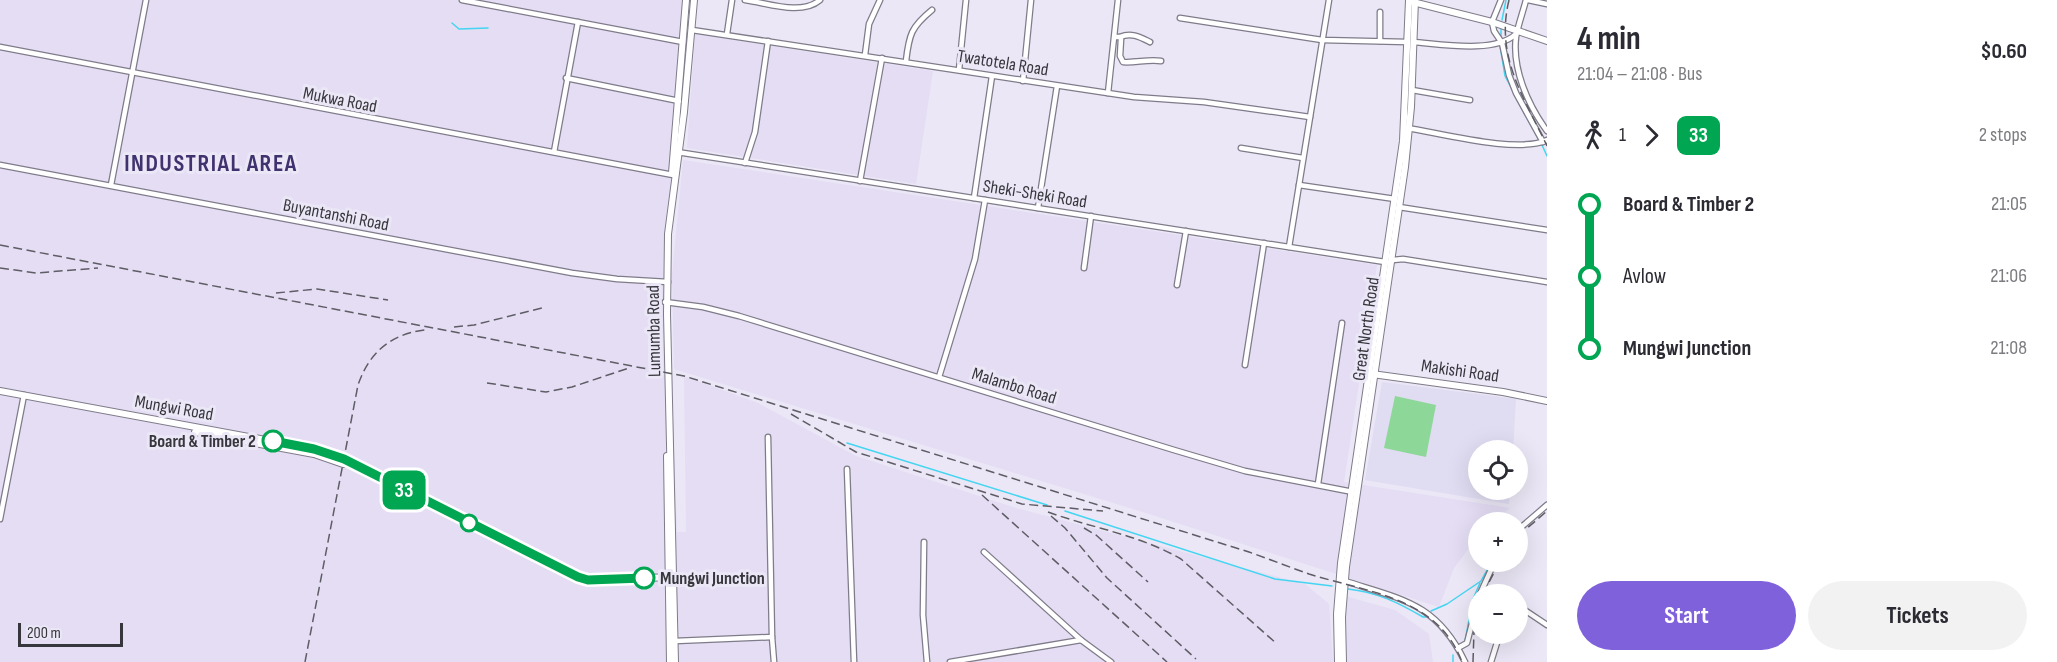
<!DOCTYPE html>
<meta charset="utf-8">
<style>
body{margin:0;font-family:"Sofia Sans Condensed",sans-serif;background:#f2f2f3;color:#2b2b33;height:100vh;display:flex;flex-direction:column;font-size:22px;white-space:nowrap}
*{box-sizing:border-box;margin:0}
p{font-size:20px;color:#7c7c81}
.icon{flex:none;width:33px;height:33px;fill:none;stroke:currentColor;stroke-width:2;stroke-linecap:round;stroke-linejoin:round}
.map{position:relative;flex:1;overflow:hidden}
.panel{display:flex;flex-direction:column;background:#fff;width:510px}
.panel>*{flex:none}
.badge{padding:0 12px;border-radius:9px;font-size:21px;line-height:39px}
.controls{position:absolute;left:1468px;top:440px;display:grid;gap:12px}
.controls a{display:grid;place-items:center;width:60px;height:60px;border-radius:50%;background:#fff;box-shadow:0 6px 24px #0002;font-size:30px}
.scale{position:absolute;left:18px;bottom:15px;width:105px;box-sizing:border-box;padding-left:6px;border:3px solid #37363c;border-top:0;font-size:16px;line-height:21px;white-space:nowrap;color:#37363c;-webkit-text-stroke:4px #ebe7f6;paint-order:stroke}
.map>.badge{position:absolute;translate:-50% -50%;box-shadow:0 0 0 3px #fff}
.legs{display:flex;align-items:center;gap:9px;height:66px;padding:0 30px;font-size:20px}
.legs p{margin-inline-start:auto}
.overview{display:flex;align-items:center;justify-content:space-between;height:102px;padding:0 30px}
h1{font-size:33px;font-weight:700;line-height:45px}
.cta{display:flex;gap:12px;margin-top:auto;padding:12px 30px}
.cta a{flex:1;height:69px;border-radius:36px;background:#8061dc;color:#fff;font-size:24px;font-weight:700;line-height:69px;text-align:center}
.cta a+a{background:#f2f2f3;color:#2b2b33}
ul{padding:0 30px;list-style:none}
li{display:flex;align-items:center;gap:21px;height:72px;font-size:22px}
li i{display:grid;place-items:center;width:9px;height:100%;margin:0 8px;background:currentColor}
li i::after{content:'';width:15px;height:15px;margin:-8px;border:4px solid;border-radius:50%;background:#fff}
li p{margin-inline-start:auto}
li:first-child i{background:linear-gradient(#0000 50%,currentColor 0)}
li:last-child i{background:linear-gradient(currentColor 50%,#0000 0)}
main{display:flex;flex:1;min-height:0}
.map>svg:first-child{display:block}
.built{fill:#e4ddf4}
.education{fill:#e0dcf2}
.green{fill:#8dd899}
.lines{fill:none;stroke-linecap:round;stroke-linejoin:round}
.stream{stroke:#43d5f1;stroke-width:1.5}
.minor-casing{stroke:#7f7b89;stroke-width:7}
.major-casing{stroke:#7f7b89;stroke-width:8}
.minor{stroke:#fff;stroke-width:4.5}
.major{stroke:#fff;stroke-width:6}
.rail{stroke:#5e5c64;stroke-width:1.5;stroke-dasharray:9 4.5;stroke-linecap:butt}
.line-1-casing{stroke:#fff;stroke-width:14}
.line-1{stroke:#00a651;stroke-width:9}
.stop-1-dot{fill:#fff;stroke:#00a651;stroke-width:3}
.labels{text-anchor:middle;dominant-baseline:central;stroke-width:6;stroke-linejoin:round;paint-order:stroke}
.street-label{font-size:18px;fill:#37363c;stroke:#ebe7f6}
.stop-label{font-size:18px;font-weight:bold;fill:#37363c;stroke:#ebe7f6;text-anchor:end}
.district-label{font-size:24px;font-weight:bold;letter-spacing:1.5px;fill:#40326e;stroke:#ebe7f6}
</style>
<main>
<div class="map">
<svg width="1547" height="662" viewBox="0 0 1547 662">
<rect width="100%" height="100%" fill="#ebe7f6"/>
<g class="built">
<polygon points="0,0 690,0 683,121 670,217 669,307 677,532 686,532 684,376 758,403 856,456 1016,508 1305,584 1329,604 1333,662 0,662"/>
<polygon points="695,34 933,71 916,184 687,148"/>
<polygon points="683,160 1377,265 1344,482 1510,508 1494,522 1479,522 1479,535 1454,568 1439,607 1146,513 674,369 672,276"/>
<polygon points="1345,596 1395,610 1429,634 1433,662 1346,662"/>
</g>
<polygon class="education" points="1382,382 1516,399 1513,450 1479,450 1479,489 1510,489 1509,504 1365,480"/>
<polygon class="green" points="1395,396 1436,405 1426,457 1384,448"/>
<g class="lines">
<g class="stream">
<polyline points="1502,20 1506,0"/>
<polyline points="452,23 459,29 488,28"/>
<polyline points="1501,37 1501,29"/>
<polyline points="1500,46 1505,76 1514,93"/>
<polyline points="1524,113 1539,140"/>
<polyline points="1542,145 1547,156"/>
<polyline points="847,443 1047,505"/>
<polyline points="1065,511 1275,579 1332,586"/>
<polyline points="1528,519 1547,502"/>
<path d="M1348,589C1377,592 1399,603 1423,617H1426"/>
<polyline points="1431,611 1447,604 1481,581 1492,561"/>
<polyline points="1465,641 1473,599 1480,583"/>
<polyline points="1453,662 1453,655"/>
</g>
<defs>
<g id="minor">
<polyline points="462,0 683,42"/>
<path d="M745,0C768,3 801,16 820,0"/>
<polyline points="1501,0 1492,22 1494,31 1502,43 1509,75 1516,93 1543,142"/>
<path d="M1526,0C1523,12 1518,25 1516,37C1512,69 1528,105 1547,131"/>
<polyline points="1528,0 1547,4"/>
<polyline points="1380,12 1380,41"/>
<polyline points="1180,18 1322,40 1407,42"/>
<polyline points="692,30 1134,97 1204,102 1310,117"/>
<polyline points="727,34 732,0"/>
<path d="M1115,37H1120L1121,39L1120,56L1123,62C1136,63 1148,59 1161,61"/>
<path d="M1120,37C1131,32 1140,37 1150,42"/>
<path d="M1413,42C1441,44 1494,54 1516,34"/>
<polyline points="0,47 673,175"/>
<polyline points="865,55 869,24 880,0"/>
<path d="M906,61C909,35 911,27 932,10"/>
<polyline points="959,70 966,0"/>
<polyline points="566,78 679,101"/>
<polyline points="1023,81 1031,0"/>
<polyline points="1412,90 1470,100"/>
<polyline points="1108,93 1118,0"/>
<path d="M1407,128C1440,133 1518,154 1547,140"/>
<polyline points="1241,148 1303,158"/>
<polyline points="554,152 578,22"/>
<polyline points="677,152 1385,262 1390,263 1393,260 1403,259 1547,282"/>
<polyline points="745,163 755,132 768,41"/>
<polyline points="0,165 572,273 617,279 668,282"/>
<polyline points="860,181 882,58"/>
<polyline points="111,185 146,0"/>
<polyline points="1299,185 1395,199"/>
<polyline points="974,198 992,76"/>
<polyline points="1399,207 1547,230"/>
<polyline points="1038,208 1057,86"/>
<polyline points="1289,247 1329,0"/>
<polyline points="1084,268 1091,216"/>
<polyline points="1177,285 1186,231"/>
<polyline points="665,302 703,307 739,316 1174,450 1245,471 1353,492"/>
<polyline points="1245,365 1264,243"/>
<polyline points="939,377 975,259 985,200"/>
<polyline points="847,469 854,662"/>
<polyline points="1318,484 1342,323"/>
<polyline points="0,519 24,395"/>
<polyline points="1518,530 1547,505"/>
<polyline points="924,542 923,615 927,662"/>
<polyline points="984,552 1081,640"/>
<path d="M1345,581C1401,599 1437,603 1465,662"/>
<polyline points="1480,594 1495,561"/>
<polyline points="1518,608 1523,609 1547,625"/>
<polyline points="772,637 774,662"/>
<polyline points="675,641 772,637 768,437"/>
<polyline points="1458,648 1467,643 1479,596"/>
<polyline points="950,662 1081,640 1111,662"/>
<polyline points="1491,662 1500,633"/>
</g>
<g id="major">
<polyline points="1413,2 1492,22 1547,41"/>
<polyline points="672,173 686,0"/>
<polyline points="1372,374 1503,392 1547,401"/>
<polyline points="0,391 314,449 344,459 578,577 588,580 673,577"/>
<polyline points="195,432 314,454 343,464"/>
<polyline points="667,456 670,662"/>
<polyline points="675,662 667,314 668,234 684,112 694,0"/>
<polyline points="1338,662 1337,614 1341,563 1403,141 1409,0"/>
<polyline points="1343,662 1342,617 1346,567 1405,167 1411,107 1415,0"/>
</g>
</defs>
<use href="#minor" class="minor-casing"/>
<use href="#major" class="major-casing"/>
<use href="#minor" class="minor"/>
<use href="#major" class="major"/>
<g class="rail">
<path d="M1509,0C1495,57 1524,97 1547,146"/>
<path d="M0,245L684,376L1249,552C1269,559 1289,567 1309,574C1366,592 1438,597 1462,662"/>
<polyline points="0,268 36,273 98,268"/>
<polyline points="276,293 317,289 388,300"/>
<polyline points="454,327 474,325 542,308"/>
<polyline points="487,383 546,392 572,387 629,368"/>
<polyline points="791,414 856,452 1022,504 1103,511"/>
<polyline points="982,495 1167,662"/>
<path d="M1048,512C1092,528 1140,535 1181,559L1277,644"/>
<polyline points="1051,516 1065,528 1107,578 1196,659"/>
<polyline points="1084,528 1096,535 1148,582"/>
<polyline points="1518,536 1547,511"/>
<polyline points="1483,594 1500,561"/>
<path d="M305,662L358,385C369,353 390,334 425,330"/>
<polyline points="1473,662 1474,631 1479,605"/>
</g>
</g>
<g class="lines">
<defs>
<polyline id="line-1" points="273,441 314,449 344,459 578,577 588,580 644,578"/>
</defs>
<use href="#line-1" class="line-1-casing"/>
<use href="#line-1" class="line-1"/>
</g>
<g class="stop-1-dot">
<circle cx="273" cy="441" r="10"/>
<circle cx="469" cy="523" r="8"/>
<circle cx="644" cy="578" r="10"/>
</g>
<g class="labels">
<g class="street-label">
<text transform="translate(1003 63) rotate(9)">Twatotela Road</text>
<text transform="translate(340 100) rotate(11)">Mukwa Road</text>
<text transform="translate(1035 194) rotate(9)">Sheki-Sheki Road</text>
<text transform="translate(336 215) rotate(11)">Buyantanshi Road</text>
<text transform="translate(1366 329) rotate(-82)">Great North Road</text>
<text transform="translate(654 331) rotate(-91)">Lumumba Road</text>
<text transform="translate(1460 371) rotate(8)">Makishi Road</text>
<text transform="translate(1014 386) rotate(17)">Malambo Road</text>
<text transform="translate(174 408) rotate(10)">Mungwi Road</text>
</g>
<g class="stop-label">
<text x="256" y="441">Board &amp; Timber 2</text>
<text x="660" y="578" text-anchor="start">Mungwi Junction</text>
</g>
<g class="district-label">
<text x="211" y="163">INDUSTRIAL AREA</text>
</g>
</g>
</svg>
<div class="controls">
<a><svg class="icon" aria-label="locate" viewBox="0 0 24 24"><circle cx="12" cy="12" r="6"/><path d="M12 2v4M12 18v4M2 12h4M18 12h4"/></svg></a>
<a>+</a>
<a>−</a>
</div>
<div class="scale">200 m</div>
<b class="badge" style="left:404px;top:490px;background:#00a651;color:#fff">33</b>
</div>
<section class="panel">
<div class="overview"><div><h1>4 min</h1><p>21:04 – 21:08 · Bus</p></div><b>$0.60</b></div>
<div class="legs"><svg class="icon" aria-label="walk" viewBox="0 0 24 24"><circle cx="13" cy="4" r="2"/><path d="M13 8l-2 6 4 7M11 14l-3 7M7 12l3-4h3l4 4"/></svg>1<svg class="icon" aria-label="forward" viewBox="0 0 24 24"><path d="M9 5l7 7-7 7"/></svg><b class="badge" style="background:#00a651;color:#fff">33</b><p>2 stops</p></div>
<ul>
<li><i style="color:#00a651"></i><b>Board &amp; Timber 2</b><p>21:05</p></li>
<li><i style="color:#00a651"></i><span>Avlow</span><p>21:06</p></li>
<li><i style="color:#00a651"></i><b>Mungwi Junction</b><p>21:08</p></li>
</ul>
<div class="cta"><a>Start</a><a>Tickets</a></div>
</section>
</main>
